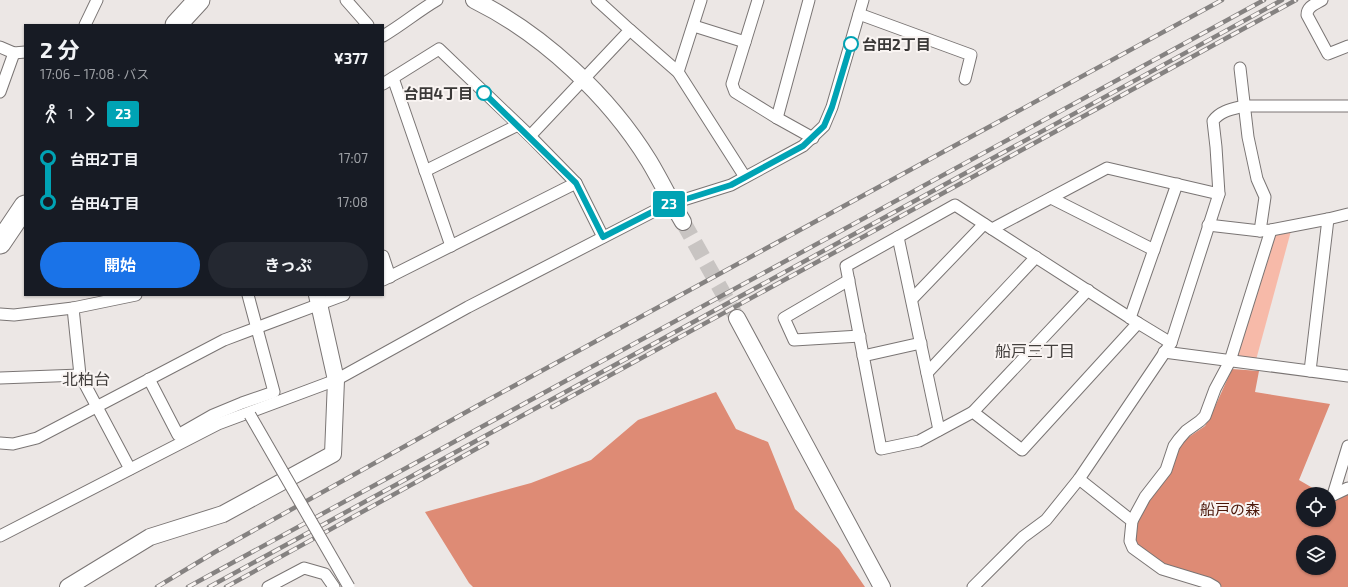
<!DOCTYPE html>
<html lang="ja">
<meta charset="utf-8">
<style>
body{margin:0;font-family:"Exo 2","Noto Sans JP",sans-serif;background:#242831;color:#f1f3f6;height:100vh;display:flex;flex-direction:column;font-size:15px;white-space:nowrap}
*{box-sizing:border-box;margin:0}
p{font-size:13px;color:#9ea1a6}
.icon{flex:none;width:22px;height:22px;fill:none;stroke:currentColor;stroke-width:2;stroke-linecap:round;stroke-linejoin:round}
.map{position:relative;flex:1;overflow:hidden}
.side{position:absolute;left:24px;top:24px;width:360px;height:272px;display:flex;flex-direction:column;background:#171b24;border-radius:0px;box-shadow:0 1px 3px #0004}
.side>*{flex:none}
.badge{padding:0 8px;border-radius:3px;font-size:14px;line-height:26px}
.fabs{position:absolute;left:1296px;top:487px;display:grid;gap:8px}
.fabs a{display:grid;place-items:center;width:40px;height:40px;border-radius:50%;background:#171b24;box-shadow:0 1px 3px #0004;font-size:20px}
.map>.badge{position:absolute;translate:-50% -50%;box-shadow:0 0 0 2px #fff}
.legs{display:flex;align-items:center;gap:6px;height:44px;padding:0 16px;font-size:13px}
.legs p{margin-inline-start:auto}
.summary{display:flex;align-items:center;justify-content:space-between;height:68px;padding:0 16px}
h1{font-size:22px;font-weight:700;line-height:30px}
.cta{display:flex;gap:8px;margin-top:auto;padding:8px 16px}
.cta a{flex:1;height:46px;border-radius:24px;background:#1a73e8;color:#fff;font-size:16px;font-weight:700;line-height:46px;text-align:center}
.cta a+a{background:#242831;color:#f1f3f6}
ul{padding:0 16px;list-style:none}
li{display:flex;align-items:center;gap:14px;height:44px;font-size:15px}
li i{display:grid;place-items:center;width:6px;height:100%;margin:0 5px;background:currentColor}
li i::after{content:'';width:10px;height:10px;margin:-5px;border:3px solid;border-radius:50%;background:#171b24}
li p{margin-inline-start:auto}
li:first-child i{background:linear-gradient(#0000 50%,currentColor 0)}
li:last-child i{background:linear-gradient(currentColor 50%,#0000 0)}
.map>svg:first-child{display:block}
.green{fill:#f7baa9}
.forest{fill:#de8b75;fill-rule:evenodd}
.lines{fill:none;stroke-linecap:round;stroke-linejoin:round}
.secondary-tunnel{stroke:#c8c4c2;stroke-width:16;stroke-dasharray:16 8;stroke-linecap:butt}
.street-casing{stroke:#7a7574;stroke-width:13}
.secondary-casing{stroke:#7a7574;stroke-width:18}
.highway-casing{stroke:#7a7574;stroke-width:23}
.street{stroke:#fff;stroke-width:11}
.secondary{stroke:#fff;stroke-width:16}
.highway{stroke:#fff;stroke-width:21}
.rail-casing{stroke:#858281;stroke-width:4.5}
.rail{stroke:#f9f4f2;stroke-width:3;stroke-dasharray:9;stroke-linecap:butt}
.street-bridge-casing{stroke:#7a7574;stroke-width:13;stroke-linecap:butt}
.street-bridge{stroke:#fff;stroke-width:11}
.line-1-casing{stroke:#fff;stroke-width:9}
.line-1{stroke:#00a3b4;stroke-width:6}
.stop-1-dot{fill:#fff;stroke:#00a3b4;stroke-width:2}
.labels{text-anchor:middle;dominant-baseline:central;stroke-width:4;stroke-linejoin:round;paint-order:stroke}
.stop-label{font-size:15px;font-weight:bold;fill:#3a3837;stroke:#f9f4f2;text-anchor:start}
.park-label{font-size:15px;fill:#4c180a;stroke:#f9f4f2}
.neighbourhood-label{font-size:16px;fill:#433f3d;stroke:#f9f4f2}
</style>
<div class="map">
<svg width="1348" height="587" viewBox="0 0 1348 587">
<rect width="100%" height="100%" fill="#ece7e5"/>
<polygon class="green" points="1291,231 1256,360 1234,358 1273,233"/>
<g class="forest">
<path d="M1232,369L1259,371L1255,392L1330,404L1299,480L1323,494H1303V520H1329V497L1348,493V587H1222L1208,579L1164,566L1139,548L1133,538L1135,520L1183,441L1205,426L1213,411ZM1303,542H1329V568H1303Z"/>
<polygon points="716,392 736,429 768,442 795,509 839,549 865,587 473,587 469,583 425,512 531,483 591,460 638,420"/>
</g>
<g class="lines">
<polyline class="secondary-tunnel" points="683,222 737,318"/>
<defs>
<g id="street">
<polyline points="346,0 368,25"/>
<polyline points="758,0 732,84 735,92 777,118 813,138"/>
<path d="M1322,0C1316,4 1307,6 1307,15L1328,54L1348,46"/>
<polyline points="859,14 971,55 965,79"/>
<polyline points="85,25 97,0"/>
<polyline points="694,26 745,42"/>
<polyline points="630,30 678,72 745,177"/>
<path d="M383,36C402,25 418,11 437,0"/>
<polyline points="0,47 14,53 25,52"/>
<polyline points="1240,68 1248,137 1257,179 1265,197 1260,231"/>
<polyline points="678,72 701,0"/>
<polyline points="393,78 451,246"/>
<polyline points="383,84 439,49 530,136 630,30 597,0"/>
<polyline points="0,92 14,53"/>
<polyline points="777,118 809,0"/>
<polyline points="530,136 576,183 603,237"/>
<polyline points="425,171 518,125"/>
<polyline points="1051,198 1154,250"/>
<polyline points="1208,225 1260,231 1271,230 1328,219 1348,214"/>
<polyline points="992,229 1138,323"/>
<polyline points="898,237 939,430"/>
<polyline points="383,256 390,277"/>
<polyline points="383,280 576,183"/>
<polyline points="849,280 784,318 794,340 860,336"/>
<polyline points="912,299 984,224"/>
<polyline points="0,314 14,315 73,308"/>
<polyline points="1130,318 1177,184"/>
<polyline points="1171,343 1138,323 1022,450 973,412 919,441 881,449 846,266 955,205 992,229 1107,168 1219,194"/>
<polyline points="1164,352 1348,376"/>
<polyline points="863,356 921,343"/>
<polyline points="1310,371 1328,219"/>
<polyline points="927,373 1036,257"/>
<polyline points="0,378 80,375"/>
<polyline points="149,379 178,435 213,415 242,403 274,392 248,295"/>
<polyline points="973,412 1088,290"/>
<polyline points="0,443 13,444 37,438 224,340 344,295"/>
<polyline points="130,469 80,375 73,308 136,295"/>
<polyline points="1079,479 1132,521 1130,541 1133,548 1162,569 1208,583 1215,587"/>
<polyline points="1333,495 1348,446"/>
<polyline points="1333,495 1348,488"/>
<polyline points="1132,521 1145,497 1166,470 1174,446 1179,439 1186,431 1200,421 1205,416 1215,389 1230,361 1271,230"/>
<polyline points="0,536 218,424 336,380 468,307 664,206 731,185 803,146 824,126 832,107 863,0"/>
<polyline points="268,587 304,568 325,574 334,587"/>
<path d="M973,587L1023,537L1046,520L1079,479L1171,343L1219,194L1216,147L1213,121C1220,111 1232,109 1244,106H1348"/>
</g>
<g id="secondary">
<path d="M474,0C543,34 609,96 649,161C661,181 671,202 683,222"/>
<polyline points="737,318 882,587"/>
<polyline points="68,587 150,537 223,514 333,454 336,380 317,295"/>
</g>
<g id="highway">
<polyline points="176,25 199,0"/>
<polyline points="0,243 25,206"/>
</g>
</defs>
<use href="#street" class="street-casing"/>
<use href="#secondary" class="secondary-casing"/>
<use href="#highway" class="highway-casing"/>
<use href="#street" class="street"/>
<use href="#secondary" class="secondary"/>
<use href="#highway" class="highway"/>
<defs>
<g id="rail">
<polyline points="552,407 1296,0"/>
<polyline points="157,587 215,552 477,406 1222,0"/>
<polyline points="188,587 1264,0"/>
<polyline points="209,587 1282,0"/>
<polyline points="226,587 487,443"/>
</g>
</defs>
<use href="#rail" class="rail-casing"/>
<use href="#rail" class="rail"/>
<defs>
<polyline id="street-bridge" points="250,415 349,587"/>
</defs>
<use href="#street-bridge" class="street-bridge-casing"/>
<use href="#street-bridge" class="street-bridge"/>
</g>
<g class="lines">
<defs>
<polyline id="line-1" points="484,93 576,183 603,237 664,206 731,185 803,146 824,126 832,107 851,44"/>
</defs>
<use href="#line-1" class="line-1-casing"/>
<use href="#line-1" class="line-1"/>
</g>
<g class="stop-1-dot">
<circle cx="851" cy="44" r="7"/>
<circle cx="484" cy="93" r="7"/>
</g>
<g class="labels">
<g class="stop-label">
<text x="862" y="44">台田2丁目</text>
<text x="473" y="93" text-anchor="end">台田4丁目</text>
</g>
<g class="park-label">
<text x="1230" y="509">船戸の森</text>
</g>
<g class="neighbourhood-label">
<text x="1035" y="350">船戸三丁目</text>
<text x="86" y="378">北柏台</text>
</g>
</g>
</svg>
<div class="fabs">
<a><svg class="icon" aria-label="locate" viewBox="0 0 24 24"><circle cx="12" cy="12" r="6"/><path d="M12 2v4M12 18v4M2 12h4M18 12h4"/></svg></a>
<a><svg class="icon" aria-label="layers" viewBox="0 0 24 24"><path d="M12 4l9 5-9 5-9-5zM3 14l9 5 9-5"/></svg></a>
</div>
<b class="badge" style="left:669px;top:204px;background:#00a3b4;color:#fff">23</b>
<section class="side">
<div class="summary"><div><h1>2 分</h1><p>17:06 – 17:08 · バス</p></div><b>¥377</b></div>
<div class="legs"><svg class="icon" aria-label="walk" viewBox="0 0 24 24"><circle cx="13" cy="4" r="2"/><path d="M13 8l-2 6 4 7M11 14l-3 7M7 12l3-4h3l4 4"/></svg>1<svg class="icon" aria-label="forward" viewBox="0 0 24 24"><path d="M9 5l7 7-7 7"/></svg><b class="badge" style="background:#00a3b4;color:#fff">23</b></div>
<ul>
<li><i style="color:#00a3b4"></i><b>台田2丁目</b><p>17:07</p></li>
<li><i style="color:#00a3b4"></i><b>台田4丁目</b><p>17:08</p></li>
</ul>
<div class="cta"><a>開始</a><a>きっぷ</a></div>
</section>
</div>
